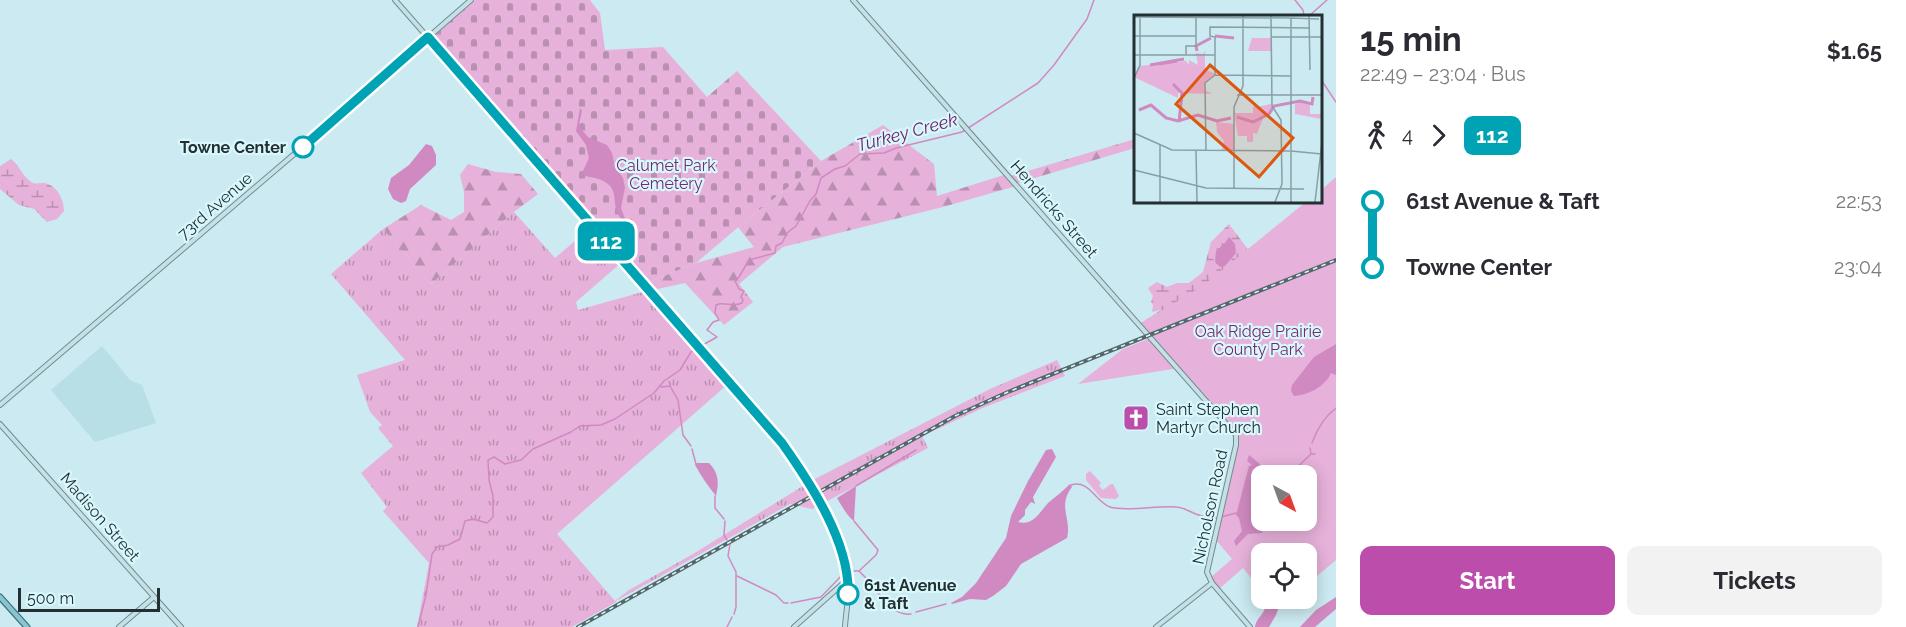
<!DOCTYPE html>
<meta charset="utf-8">
<style>
body{margin:0;font-family:Raleway,sans-serif;background:#f2f2f3;color:#2b2b33;height:100vh;display:flex;flex-direction:column;font-size:22px;white-space:nowrap}
*{box-sizing:border-box;margin:0}
p{font-size:20px;color:#7c7c81}
.icon{flex:none;width:33px;height:33px;fill:none;stroke:currentColor;stroke-width:2;stroke-linecap:round;stroke-linejoin:round}
.map{position:relative;flex:1;overflow:hidden}
.drawer{display:flex;flex-direction:column;background:#fff;width:570px}
.drawer>*{flex:none}
.badge{padding:0 12px;border-radius:9px;font-size:21px;line-height:39px}
.needle{width:39px;rotate:139deg}
.controls{position:absolute;left:1251px;top:465px;display:grid;gap:12px}
.controls a{display:grid;place-items:center;width:66px;height:66px;border-radius:12px;background:#fff;box-shadow:0 3px 15px #0003;font-size:30px}
.scale{position:absolute;left:18px;bottom:15px;width:142px;box-sizing:border-box;padding-left:6px;border:3px solid #232f31;border-top:0;font-size:16px;line-height:21px;white-space:nowrap;color:#232f31;-webkit-text-stroke:4px #d9f8fe;paint-order:stroke}
.map>.badge{position:absolute;translate:-50% -50%;box-shadow:0 0 0 3px #fff}
.legs{display:flex;align-items:center;gap:9px;height:66px;padding:0 24px;font-size:20px}
.legs p{margin-inline-start:auto}
.summary{display:flex;align-items:center;justify-content:space-between;height:102px;padding:0 24px}
h1{font-size:33px;font-weight:700;line-height:45px}
.action{display:flex;gap:12px;margin-top:auto;padding:12px 24px}
.action a{flex:1;height:69px;border-radius:12px;background:#bc4daa;color:#fff;font-size:24px;font-weight:700;line-height:69px;text-align:center}
.action a+a{background:#f2f2f3;color:#2b2b33}
ul{padding:0 24px;list-style:none}
li{display:flex;align-items:center;gap:21px;height:66px;font-size:22px}
li i{display:grid;place-items:center;width:9px;height:100%;margin:0 8px;background:currentColor}
li i::after{content:'';width:15px;height:15px;margin:-8px;border:4px solid;border-radius:50%;background:#fff}
li p{margin-inline-start:auto}
li:first-child i{background:linear-gradient(#0000 50%,currentColor 0)}
li:last-child i{background:linear-gradient(currentColor 50%,#0000 0)}
main{display:flex;flex:1;min-height:0}
.map>svg:first-child{display:block}
.built{fill:#b8dee6}
.grass{fill:url(#grass-tufts)}
.forest{fill:url(#forest-firs)}
.wetland{fill:url(#wetland-marsh)}
.cemetery{fill:url(#cemetery-stones)}
.green{fill:#e6b1da;fill-rule:evenodd}
.water{fill:#d08ac1}
.lines{fill:none;stroke-linecap:round;stroke-linejoin:round}
.stream{stroke:#d08ac1;stroke-width:1.5}
.secondary-casing{stroke:#718c92;stroke-width:6}
.primary-casing{stroke:#357682;stroke-width:7}
.secondary{stroke:#c5e1e6;stroke-width:4}
.primary{stroke:#8bc4ce;stroke-width:4.5}
.rail-casing{stroke:#56676b;stroke-width:4}
.rail{stroke:#d9f8fe;stroke-width:1.5;stroke-dasharray:4.5;stroke-linecap:butt}
.line-1-casing{stroke:#fff;stroke-width:14}
.line-1{stroke:#00a3b4;stroke-width:9}
.stop-1-dot{fill:#fff;stroke:#00a3b4;stroke-width:3}
.labels{text-anchor:middle;dominant-baseline:central;stroke-width:4.5;stroke-linejoin:round;paint-order:stroke}
.stop-label{font-size:16px;font-weight:bold;fill:#232f31;stroke:#d9f8fe;text-anchor:end}
.park-label{font-size:16px;fill:#79286d;stroke:#d9f8fe}
.street-label{font-size:16px;fill:#232f31;stroke:#d9f8fe}
.poi-label{font-size:16px;fill:#232f31;stroke:#d9f8fe;text-anchor:start}
.water-label{font-size:18px;font-style:italic;fill:#6f1d63;stroke:#d9f8fe}
.inset-river{fill:none;stroke:#d08ac1;stroke-width:3}
.inset-road{fill:none;stroke:#889fa4;stroke-width:1.5}
.view{fill:#de570e;fill-opacity:0.15;stroke:#de570e;stroke-width:3}
.inset-edge{fill:none;stroke:#232f31;stroke-width:3}
</style>
<main>
<div class="map">
<svg width="1336" height="627" viewBox="0 0 1336 627">
<defs>
<pattern id="grass-tufts" width="24" height="20" patternUnits="userSpaceOnUse" patternTransform="scale(1.5)"><rect width="24" height="20" fill="#e6b1da"/><path d="M3 7l-1-3M5 7V3M7 7l1-3M15 17l-1-3M17 17v-4M19 17l1-3" fill="none" stroke="#ba90b1"/></pattern>
<pattern id="forest-firs" width="22" height="20" patternUnits="userSpaceOnUse" patternTransform="scale(1.5)"><rect width="22" height="20" fill="#e6b1da"/><path d="M5 1l3.5 6h-7zM16 11l3.5 6h-7z" fill="#ba90b1"/></pattern>
<pattern id="wetland-marsh" width="20" height="14" patternUnits="userSpaceOnUse" patternTransform="scale(1.5)"><rect width="20" height="14" fill="#e6b1da"/><path d="M1 5h8M5 5V1M11 12h8M15 12V8" fill="none" stroke="#ba90b1"/></pattern>
<pattern id="cemetery-stones" width="16" height="16" patternUnits="userSpaceOnUse" patternTransform="scale(1.5)"><rect width="16" height="16" fill="#e6b1da"/><path d="M2 7V4a2 2 0 0 1 4 0v3zM10 15v-3a2 2 0 0 1 4 0v3z" fill="#ba90b1"/></pattern>
</defs>
<rect width="100%" height="100%" fill="#cceaf1"/>
<polygon class="built" points="102,346 130,380 142,385 156,423 95,442 51,390"/>
<polygon class="grass" points="514,212 555,258 575,241 585,253 602,238 623,261 576,302 578,310 646,291 728,384 557,534 615,601 629,590 693,554 811,481 990,389 1057,360 1065,376 985,407 922,436 928,448 812,509 790,504 616,601 616,602 572,627 417,627 429,563 383,511 387,507 361,473 393,446 378,428 382,425 370,412 357,375 405,360 331,274 383,229 431,284"/>
<g class="forest">
<polygon points="883,125 934,164 937,196 1007,174 1016,186 943,207 783,247 739,284 753,302 724,325 685,283 653,290 646,283 696,263 754,247 738,227 821,161"/>
<polygon points="1135,139 1135,148 1018,183 1011,176"/>
<polygon points="468,164 496,172 521,174 538,194 514,212 431,284 383,229 421,205 451,220 464,212 464,192 460,175"/>
</g>
<g class="wetland">
<path d="M11,159C19,165 22,175 30,181C34,185 38,183 43,183C57,184 64,200 64,211L57,219L47,222L34,209L19,205L0,189V166Z"/>
<polygon points="1229,224 1247,248 1249,255 1159,319 1144,327 1141,323 1161,310 1152,312 1153,305 1151,302 1153,296 1148,288 1157,282 1167,287 1177,283 1189,283 1203,272 1211,242"/>
</g>
<polygon class="cemetery" points="475,0 590,0 600,13 605,50 663,47 707,97 737,71 821,161 743,223 696,263 646,283 434,40 434,36"/>
<g class="green">
<path d="M1336,177V560L1316,577L1307,566V555L1309,551L1292,545L1281,553L1262,554L1261,569L1251,578L1243,568L1219,589L1210,578L1232,559L1216,540L1238,436L1179,368L1078,384L1123,349L1153,337L1141,323L1201,287L1307,201H1320V191ZM1262,476H1306V520H1262Z"/>
<polygon points="1090,471 1101,483 1099,486 1103,490 1111,484 1113,484 1119,496 1116,499 1101,498 1086,480 1086,474"/>
</g>
<g class="water">
<path d="M580,108L582,111L579,124L581,129L588,137L607,145L612,153L615,166L623,178L625,188L621,208L627,224C602,206 632,183 585,176L582,173L589,158L586,145L576,131Z"/>
<polygon points="426,144 432,146 436,155 436,165 410,189 406,201 401,203 393,199 388,189 391,178 409,165"/>
<polygon points="1229,237 1235,244 1236,253 1225,266 1220,267 1215,262 1216,251 1225,243"/>
<path d="M1336,344V375L1331,373C1325,387 1308,395 1294,396L1291,391L1292,385L1314,357Z"/>
<path d="M1052,449L1056,457L1033,497L1035,504L1031,502L1025,510V515L1018,522C1033,526 1039,513 1048,503C1055,497 1063,491 1070,484L1072,487C1057,507 1072,518 1067,538L1021,564L1006,586L993,596L986,600L970,599L952,604L951,603L962,597L976,583L1006,538L1011,516L1028,481L1046,450Z"/>
<polygon points="1249,455 1260,464 1263,470 1260,479 1262,520 1265,521 1262,533 1248,534 1236,546 1234,541 1242,531 1239,518 1236,515 1249,466 1252,465 1247,461"/>
<path d="M697,463H709C719,473 719,483 716,496C708,486 701,476 695,465Z"/>
<path d="M856,486L854,521C846,515 842,506 837,498Z"/>
<polygon points="1336,597 1336,609 1315,627 1300,627 1316,610"/>
<path d="M1266,599H1282L1276,615L1269,627H1255C1257,615 1267,615 1266,599Z"/>
</g>
<g class="lines">
<g class="stream">
<polyline points="1295,0 1303,10 1304,16"/>
<polyline points="1309,16 1327,0"/>
<polyline points="1320,78 1336,102"/>
<path d="M701,346L717,337L707,330L713,322L719,320L715,313L716,305C725,301 732,308 742,303L743,300L741,297L744,291L739,289L735,281L739,277L749,260L775,253L776,246L782,243L787,233L796,226L810,201L816,194L821,178L835,169L845,166L860,154L884,153L896,148L962,132L1038,83L1054,65L1087,19L1094,0"/>
<polyline points="661,387 670,386 678,400 683,435 691,446"/>
<path d="M1312,443C1317,429 1324,417 1336,408"/>
<polyline points="1310,448 1311,454"/>
<polyline points="692,449 696,464"/>
<polyline points="1288,476 1311,454 1315,454"/>
<path d="M1071,485C1089,479 1096,502 1110,507C1126,512 1159,505 1176,507C1184,507 1191,513 1199,515C1205,517 1211,517 1217,518"/>
<polyline points="856,486 916,450"/>
<polyline points="715,496 715,508 724,519"/>
<polyline points="1221,517 1236,513"/>
<polyline points="725,521 724,535 727,540"/>
<polyline points="854,521 878,550 876,555 859,571"/>
<polyline points="730,544 728,556 736,572 736,607 734,614"/>
<polyline points="850,571 859,571 869,581"/>
<polyline points="737,576 776,595 784,603 788,603"/>
<path d="M871,584C882,597 892,616 911,614"/>
<polyline points="791,603 821,597 845,572"/>
<polyline points="916,612 946,604"/>
<polyline points="418,627 426,595 432,554 437,547 448,545 460,539 465,521 473,519 487,523 493,517 493,496 489,480 488,460 494,457 505,464 521,460 533,449 571,432 580,426 601,425 615,419 654,393 664,381 680,370 691,352 697,348"/>
<polyline points="727,627 732,617"/>
</g>
<defs>
<g id="secondary">
<path d="M395,0L744,398C782,443 841,516 848,576C850,593 846,610 845,627"/>
<polyline points="853,0 1236,435 1236,445 1207,572 1212,583 1250,627"/>
<polyline points="0,405 299,150 471,0"/>
<polyline points="0,424 181,627"/>
<polyline points="119,627 154,597"/>
<polyline points="794,627 848,579"/>
<polyline points="1156,627 1212,583"/>
</g>
<polyline id="primary" points="0,597 27,627"/>
</defs>
<use href="#secondary" class="secondary-casing"/>
<use href="#primary" class="primary-casing"/>
<use href="#secondary" class="secondary"/>
<use href="#primary" class="primary"/>
<defs>
<polyline id="rail" points="578,627 955,416 1008,392 1336,260"/>
</defs>
<use href="#rail" class="rail-casing"/>
<use href="#rail" class="rail"/>
</g>
<g class="lines">
<defs>
<path id="line-1" d="M303,147L428,37L782,443C811,484 850,543 848,594"/>
</defs>
<use href="#line-1" class="line-1-casing"/>
<use href="#line-1" class="line-1"/>
</g>
<defs>
<symbol id="church-square" viewBox="-11 -11 22 22"><rect x="-9" y="-9" width="18" height="18" rx="4" fill="#bc4daa" stroke="#d9f8fe"/><path d="M-1.2-6h2.4v3.5h3.3v2.4h-3.3V6h-2.4V-.1h-3.3v-2.4h3.3Z" fill="#fff"/></symbol>
</defs>
<g fill-rule="evenodd">
<use href="#church-square" x="1121" y="403" width="30" height="30"/>
</g>
<g class="stop-1-dot">
<circle cx="303" cy="147" r="10"/>
<circle cx="848" cy="594" r="10"/>
</g>
<g class="labels">
<g class="stop-label">
<text x="286" y="147">Towne Center</text>
<text x="864" y="585" text-anchor="start">61st Avenue<tspan x="864" dy="18">&amp; Taft</tspan></text>
</g>
<g class="park-label">
<text x="666" y="165">Calumet Park<tspan x="666" dy="18">Cemetery</tspan></text>
<text x="1258" y="331">Oak Ridge Prairie<tspan x="1258" dy="18">County Park</tspan></text>
</g>
<g class="street-label">
<text transform="translate(215 206) rotate(-41)">73rd Avenue</text>
<text transform="translate(1054 209) rotate(49)">Hendricks Street</text>
<text transform="translate(1210 507) rotate(-78)">Nicholson Road</text>
<text transform="translate(100 517) rotate(49)">Madison Street</text>
</g>
<g class="poi-label">
<text x="1156" y="409">Saint Stephen<tspan x="1156" dy="18">Martyr Church</tspan></text>
</g>
<g class="water-label">
<text transform="translate(907 132) rotate(-15)">Turkey Creek</text>
</g>
</g>
<g transform="translate(1134 15)">
<rect width="188" height="188" fill="#cceaf1"/>
<path d="M79,82L123,92L137,89L139,96L129,103L123,119L119,118V127H113V121H104L100,98H119V91Z" fill="#e6b1da"/>
<path d="M118,23H138V36H114Z" fill="#e6b1da"/>
<path d="M82,107L100,109V136H87L90,126L83,117Z" fill="#e6b1da"/>
<path d="M71,36V54L81,59L71,68V75L78,79L44,78V83L0,62L6,51L52,46L55,50V45L64,50L62,38L69,39ZM166,87L176,90V99H187V104L161,99V89Z" fill="#e6b1da"/>
<path class="inset-river" d="M81,21L100,23M63,36L62,31L77,23M25,49L43,46M16,50L50,44M39,69L48,78L45,107M5,95L17,90L32,103L44,106L64,100L83,106L97,103M103,102L119,107L135,99L140,91L166,86L178,89L179,82"/>
<path class="inset-road" d="M137,0L138,91L147,105L148,169L141,187M175,0L176,55M0,2L157,3M157,3L185,4M157,3V187M0,21H62M138,22H188M0,40H81M52,40V31H62V2M81,60V22L76,21V12L176,13M81,60L157,61M0,63L6,50V3M103,80H188M0,118L38,135L156,136M26,129V187M62,136L63,187M72,136L71,68L81,60M157,136L188,139M0,155L72,173L170,174M100,174V92L109,71V0M181,187L188,127"/>
<path class="view" d="M76,50L159,123L125,162L42,89Z"/>
<rect width="188" height="188" class="inset-edge"/>
</g>
</svg>
<div class="controls">
<a><svg class="needle" viewBox="-14 -14 28 28"><path d="M0-13l5 13h-10z" fill="#e53935"/><path d="M0 13l5-13h-10z" fill="#7c7c81"/></svg></a>
<a><svg class="icon" aria-label="locate" viewBox="0 0 24 24"><circle cx="12" cy="12" r="6"/><path d="M12 2v4M12 18v4M2 12h4M18 12h4"/></svg></a>
</div>
<div class="scale">500 m</div>
<b class="badge" style="left:606px;top:241px;background:#00a3b4;color:#fff">112</b>
</div>
<section class="drawer">
<div class="summary"><div><h1>15 min</h1><p>22:49 – 23:04 · Bus</p></div><b>$1.65</b></div>
<div class="legs"><svg class="icon" aria-label="walk" viewBox="0 0 24 24"><circle cx="13" cy="4" r="2"/><path d="M13 8l-2 6 4 7M11 14l-3 7M7 12l3-4h3l4 4"/></svg>4<svg class="icon" aria-label="forward" viewBox="0 0 24 24"><path d="M9 5l7 7-7 7"/></svg><b class="badge" style="background:#00a3b4;color:#fff">112</b></div>
<ul>
<li><i style="color:#00a3b4"></i><b>61st Avenue &amp; Taft</b><p>22:53</p></li>
<li><i style="color:#00a3b4"></i><b>Towne Center</b><p>23:04</p></li>
</ul>
<div class="action"><a>Start</a><a>Tickets</a></div>
</section>
</main>
